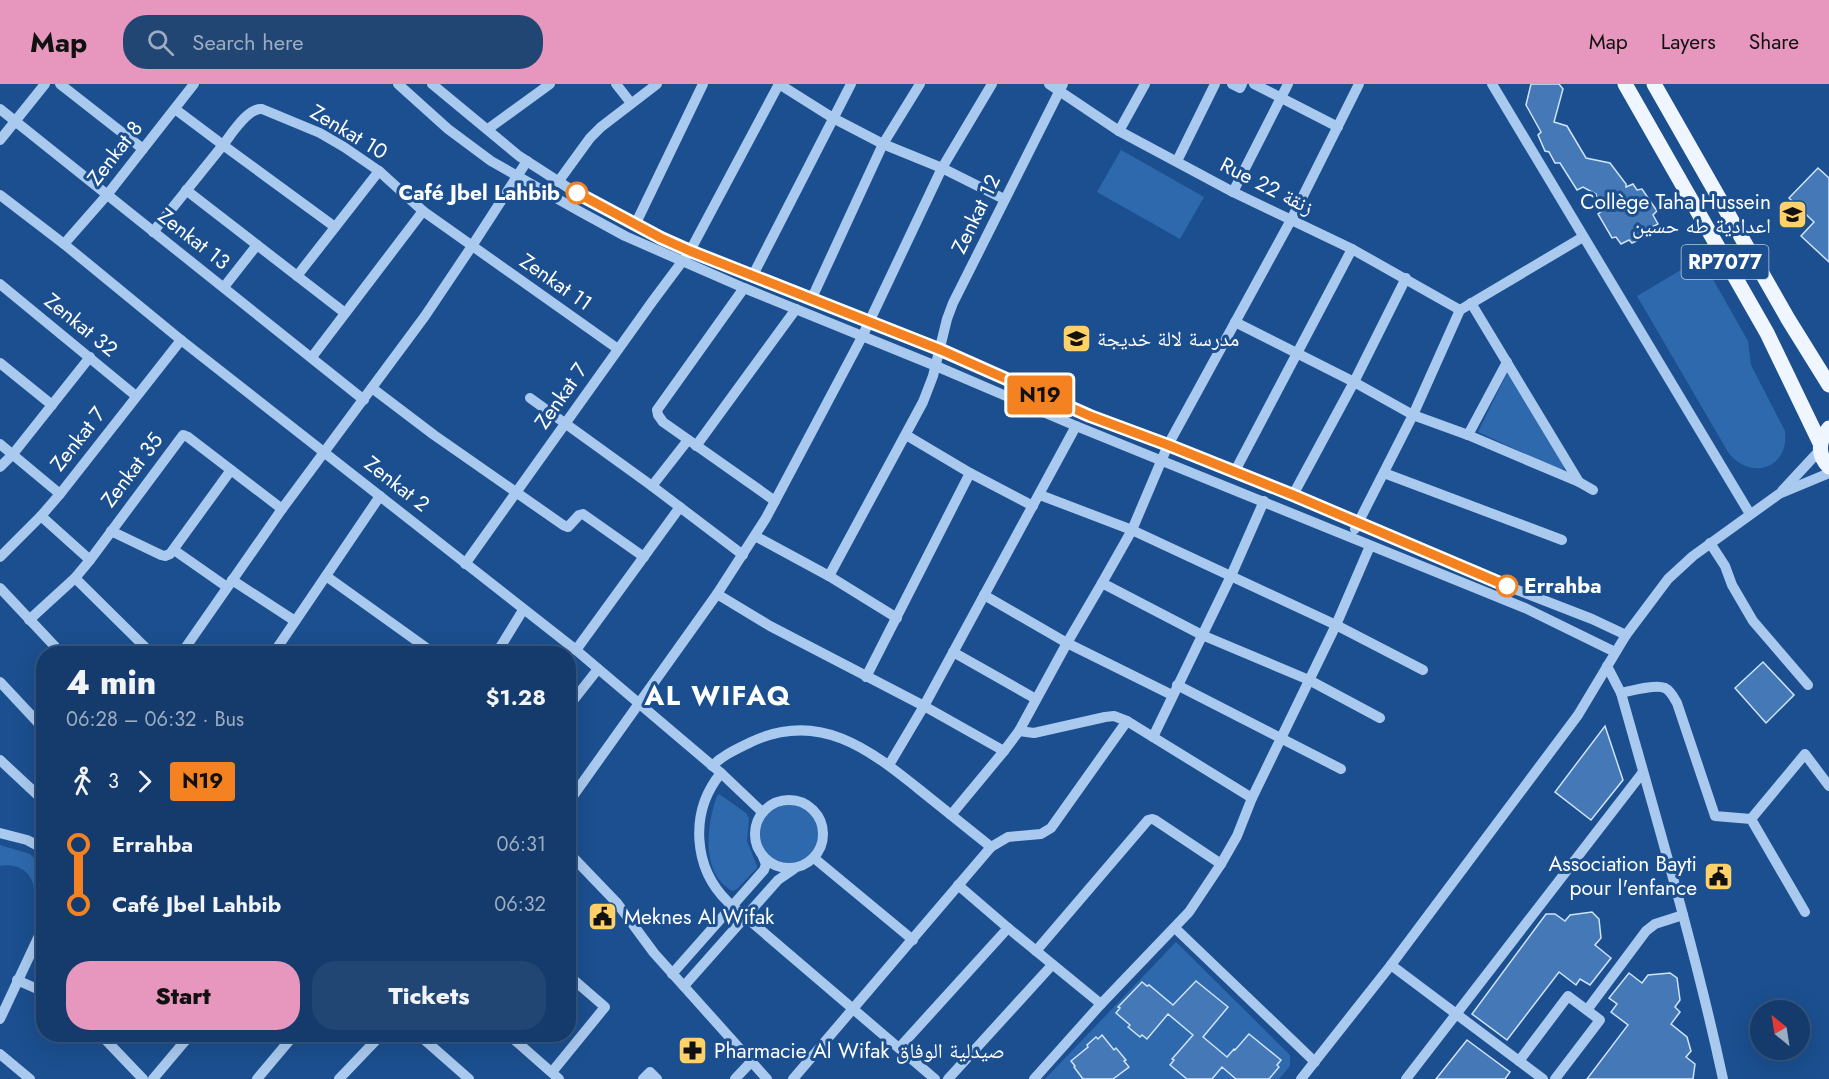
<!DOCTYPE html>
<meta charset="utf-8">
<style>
body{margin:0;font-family:Jost,"Noto Naskh Arabic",sans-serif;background:#214673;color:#f1f3f6;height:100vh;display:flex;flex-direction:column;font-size:22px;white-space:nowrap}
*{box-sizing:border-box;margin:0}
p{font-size:20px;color:#9dadc1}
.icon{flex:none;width:33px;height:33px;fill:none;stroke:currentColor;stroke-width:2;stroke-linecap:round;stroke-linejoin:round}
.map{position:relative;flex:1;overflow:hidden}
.drawer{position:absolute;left:36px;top:562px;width:540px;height:396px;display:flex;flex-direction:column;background:#143b6b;border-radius:24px;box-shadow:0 6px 24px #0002,0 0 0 2px #33557e}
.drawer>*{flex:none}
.badge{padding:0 12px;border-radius:4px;font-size:21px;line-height:39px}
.needle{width:39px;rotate:330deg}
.fabs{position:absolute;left:1750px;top:916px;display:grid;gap:12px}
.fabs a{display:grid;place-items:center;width:60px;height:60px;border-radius:50%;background:#143b6b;box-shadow:0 6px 24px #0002,0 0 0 2px #33557e;font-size:30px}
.map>.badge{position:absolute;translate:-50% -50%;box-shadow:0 0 0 3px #fff}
.legs{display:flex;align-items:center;gap:9px;height:66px;padding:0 30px;font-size:20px}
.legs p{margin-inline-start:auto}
.headline{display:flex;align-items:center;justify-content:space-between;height:102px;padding:0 30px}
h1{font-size:33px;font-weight:800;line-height:45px}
.cta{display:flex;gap:12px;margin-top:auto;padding:12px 30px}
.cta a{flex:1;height:69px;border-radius:24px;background:#e797bd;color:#111;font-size:24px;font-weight:800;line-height:69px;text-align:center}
.cta a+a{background:#214673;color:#f1f3f6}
ul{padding:0 30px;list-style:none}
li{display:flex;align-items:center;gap:21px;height:60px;font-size:22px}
li i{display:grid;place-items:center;width:9px;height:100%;margin:0 8px;background:currentColor}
li i::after{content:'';width:15px;height:15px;margin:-8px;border:4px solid;border-radius:50%;background:#143b6b}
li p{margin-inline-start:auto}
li:first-child i{background:linear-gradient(#0000 50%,currentColor 0)}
li:last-child i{background:linear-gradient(currentColor 50%,#0000 0)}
header{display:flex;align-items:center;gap:36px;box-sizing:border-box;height:84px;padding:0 30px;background:#e797bd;color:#111}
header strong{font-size:28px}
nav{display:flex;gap:33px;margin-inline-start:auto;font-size:21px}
.search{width:420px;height:54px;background:#214673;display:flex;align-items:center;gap:15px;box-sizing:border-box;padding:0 21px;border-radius:24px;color:#9dadc1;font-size:22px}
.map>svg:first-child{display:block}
.green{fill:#2e69ad}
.building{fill:#4478b7;stroke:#cfe3fa;stroke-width:1.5}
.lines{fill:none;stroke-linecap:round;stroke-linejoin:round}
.minor{stroke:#a9c9ee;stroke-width:10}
.major{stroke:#f0f6ff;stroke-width:15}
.line-1-casing{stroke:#fff;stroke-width:14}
.line-1{stroke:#f58220;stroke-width:9}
.stop-1-dot{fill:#fff;stroke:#f58220;stroke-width:3}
.labels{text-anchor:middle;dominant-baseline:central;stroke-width:6;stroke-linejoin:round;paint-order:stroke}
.shield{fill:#1b4f8f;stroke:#bbcadd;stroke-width:1.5}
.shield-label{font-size:20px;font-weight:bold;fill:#fff}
.street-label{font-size:21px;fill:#fff;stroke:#1b4f8f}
.stop-label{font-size:21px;font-weight:bold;fill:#fff;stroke:#1b4f8f;text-anchor:end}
.poi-label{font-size:21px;fill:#fff;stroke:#1b4f8f;text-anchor:start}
.district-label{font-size:27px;font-weight:bold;letter-spacing:1.5px;fill:#fff;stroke:#1b4f8f}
</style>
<header>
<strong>Map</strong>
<div class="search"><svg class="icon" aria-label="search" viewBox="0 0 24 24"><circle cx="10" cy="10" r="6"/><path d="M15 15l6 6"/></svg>Search here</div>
<nav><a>Map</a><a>Layers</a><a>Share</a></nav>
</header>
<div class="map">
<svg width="1829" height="995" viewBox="0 0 1829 995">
<rect width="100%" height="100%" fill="#1b4f8f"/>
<g class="green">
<polygon points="1121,66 1204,113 1180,155 1097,108"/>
<path d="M1701,174L1748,257L1751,281L1785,347C1790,384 1750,398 1728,368L1637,212Z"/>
<polygon points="1508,287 1565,384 1560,386 1478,348"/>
<path d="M719,710L746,729L749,734L747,757L757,782V784L737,805L733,807C700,791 707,739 717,712Z"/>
<circle cx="789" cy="750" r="29"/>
<path d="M0,761L30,770L43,783V790L34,810C36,790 18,778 0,782Z"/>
<polygon points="1176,858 1290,971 1290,982 1279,995 1045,995"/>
</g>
<g class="building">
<polygon points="1531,0 1559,0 1563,5 1554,38 1567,42 1586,74 1610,79 1626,100 1626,103 1633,100 1637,106 1642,105 1657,127 1653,131 1658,140 1652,143 1652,150 1632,159 1629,156 1621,160 1616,153 1612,154 1598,130 1602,127 1596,110 1583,103 1577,106 1560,79 1555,79 1549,68 1545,67 1538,51 1541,48 1526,21"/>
<polygon points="1818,84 1829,94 1829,178 1801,152 1814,138 1789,114"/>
<polygon points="1763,578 1794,611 1766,639 1735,604"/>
<polygon points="1605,642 1623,696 1591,736 1555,708"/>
<polygon points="1592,828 1599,835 1601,854 1595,861 1611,874 1590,901 1580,895 1576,901 1559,888 1507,956 1472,930 1546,830 1555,830 1565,837 1570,831"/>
<polygon points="1629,889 1642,899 1648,891 1670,889 1677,894 1680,916 1675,923 1680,928 1671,940 1687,953 1691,967 1686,973 1695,980 1693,995 1587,995 1628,941 1611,928 1617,920 1609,914"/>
<polygon points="1196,897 1228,923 1203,953 1227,973 1234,965 1235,966 1249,950 1281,976 1277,981 1279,983 1269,995 1236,995 1222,983 1212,995 1187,995 1170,981 1174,976 1172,975 1193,951 1168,930 1147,955 1142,951 1140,953 1128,943 1130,941 1116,929 1120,924 1118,923 1142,898 1147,902 1149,901 1173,921"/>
<polygon points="1102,951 1114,966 1116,964 1126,976 1124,977 1129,983 1113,995 1083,995 1074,983 1075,982 1071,977 1088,963 1087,961 1096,953 1098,955"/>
<polygon points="1467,956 1510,988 1505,995 1436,995"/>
</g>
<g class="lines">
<g class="minor">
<polyline points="60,0 143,65"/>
<polyline points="398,0 448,45 491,77 579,127 625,152 744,204 936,282 1076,342 1525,524 1615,568"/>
<polyline points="432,0 519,72 584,114 661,154 752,193 941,266 1090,332 1168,361 1293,411 1507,502 1592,535 1626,551"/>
<polyline points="616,0 631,19"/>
<polyline points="779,0 833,34 883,60 942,84 1004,115"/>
<polyline points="1049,0 1119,47 1233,108 1352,165 1460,226"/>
<polyline points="1232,0 1240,4 1242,0"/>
<polyline points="1254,0 1338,43"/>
<polyline points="1492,0 1750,430"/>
<polyline points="0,25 364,316"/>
<path d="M175,25L223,61C231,51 248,23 262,25L320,49L344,63L379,87L423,127L618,265"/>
<polyline points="488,45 550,0"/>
<polyline points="1119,47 1145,0"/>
<polyline points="0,56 45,0"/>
<polyline points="1177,77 1215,0"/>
<polyline points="558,98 590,54 601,43 657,0"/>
<polyline points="186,106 345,229"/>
<polyline points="1233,108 1288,0"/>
<polyline points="0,111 64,160 181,256 576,566 721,689 762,728"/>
<polyline points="635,141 703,0"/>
<polyline points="153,148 223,61 335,143"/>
<polyline points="64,160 107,111 194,0"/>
<polyline points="297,192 379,87"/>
<polyline points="752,193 851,0"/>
<polyline points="0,200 136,312"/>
<polyline points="224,203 257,161"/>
<polyline points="744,204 657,326 658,331 663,338 775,417"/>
<polyline points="811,216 883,60 920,0"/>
<polyline points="1471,219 1579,398"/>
<polyline points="1235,238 1354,298 1413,331 1468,351 1579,398 1593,406"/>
<polyline points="312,273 423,127"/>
<polyline points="0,279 52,321"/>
<polyline points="372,304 434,351 563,441 568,443 579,431 583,430 644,473"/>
<polyline points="530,314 652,402 743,471"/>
<polyline points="906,351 970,389 1033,422"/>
<polyline points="1468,351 1507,278"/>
<polyline points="0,360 60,410"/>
<polyline points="696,362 796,225"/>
<polyline points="0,383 13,370 90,273"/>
<polyline points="1235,387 1352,165"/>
<polyline points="1384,389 1562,456"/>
<polyline points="652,402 688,356"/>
<polyline points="1782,407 1820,366"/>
<polyline points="1040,411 1132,446 1336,541 1423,586"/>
<polyline points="1293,411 1354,298 1406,194"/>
<polyline points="41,432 90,476"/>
<polyline points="1355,445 1413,331 1460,226 1583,153"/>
<polyline points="111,447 161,471 165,472 170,470 231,386"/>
<polyline points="755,452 829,492 897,534"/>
<polyline points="1710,459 1725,482 1732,501 1753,537 1808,601"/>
<polyline points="174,466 227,503"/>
<polyline points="0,473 41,432 60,410 181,256"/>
<polyline points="465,480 652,218 690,167 779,0"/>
<polyline points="326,492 435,570"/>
<polyline points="829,492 923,318 933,292 947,235 953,219 1063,0"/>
<polyline points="75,494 152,570"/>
<polyline points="232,496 295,537"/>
<polyline points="1102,499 1202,551 1309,596 1380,634"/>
<polyline points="0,504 62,570"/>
<polyline points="717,510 770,542 924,622 1004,667"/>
<polyline points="984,511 1067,559 1172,611"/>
<polyline points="29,536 75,494 90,476 183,351 188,353 282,425"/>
<polyline points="576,566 680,423"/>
<polyline points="953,568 1036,615"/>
<polyline points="181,570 282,425 425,232 472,162 527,77"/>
<polyline points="273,570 380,412"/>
<polyline points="496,570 523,526"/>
<path d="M1607,582L1621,609C1657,737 1695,865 1723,995"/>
<polyline points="866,593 970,389"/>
<polyline points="0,598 44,645"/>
<polyline points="1177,601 1341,685"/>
<path d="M1621,609C1631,607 1655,600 1665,604C1671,607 1674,614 1677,619L1715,732L1751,735"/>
<polyline points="568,623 598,585"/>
<polyline points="1019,647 1034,649 1105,633 1114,632 1127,637 1252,714"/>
<polyline points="1153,653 1231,492 1264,417"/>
<polyline points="0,676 44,717"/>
<polyline points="889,681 924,622 1076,342"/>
<path d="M712,682C723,671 737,665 751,658C819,626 869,665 920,706C944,725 967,744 991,763"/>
<path d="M721,689C689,728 693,784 728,818L935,995"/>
<circle cx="789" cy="750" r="34"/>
<polyline points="568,719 717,510 766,434 862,253 942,84 992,0"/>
<polyline points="951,731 1004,667 1019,647 1067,559 1102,499 1132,446 1168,361 1291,136 1359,0"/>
<polyline points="0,749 27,756 44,765"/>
<polyline points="568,768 617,819 654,869 767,995"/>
<polyline points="814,774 913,856"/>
<polyline points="958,801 1008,844 1101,920"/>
<polyline points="1805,828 1751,735 1805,670 1829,702"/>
<polyline points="1175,844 1315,978"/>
<polyline points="1036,867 1148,736 1152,735 1155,736 1221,780"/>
<polyline points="1391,881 1543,995"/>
<polyline points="672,890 764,786 766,780 763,773"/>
<polyline points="17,896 44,908"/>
<polyline points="684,902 778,796 794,785"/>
<polyline points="1587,926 1646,847 1655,840 1683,831"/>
<polyline points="0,935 44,841"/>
<polyline points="101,951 143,995"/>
<polyline points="167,951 185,957"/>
<polyline points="419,951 469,995"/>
<polyline points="509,951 559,995"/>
<polyline points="899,964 1008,844"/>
<polyline points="0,970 30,995"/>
<polyline points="1519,977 1568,912 1600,936 1555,995"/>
<polyline points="552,988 605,923 568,891"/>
<polyline points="153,995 190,951"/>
<polyline points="257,995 294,951"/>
<polyline points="339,995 381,951"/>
<polyline points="643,995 650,988 657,995"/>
<polyline points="735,995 751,978"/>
<polyline points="793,995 991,763 1008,753 1041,750 1051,744 1127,637"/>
<polyline points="948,995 1052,881"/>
<polyline points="1034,995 1101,920 1189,828 1221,780 1237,752 1252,714 1336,541 1370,462"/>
<polyline points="1301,995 1391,881 1578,631 1626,551 1668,495 1693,472 1779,410 1829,389"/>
<polyline points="1406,995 1643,688"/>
</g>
<g class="major">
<polyline points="1625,0 1767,249 1820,359"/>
<polyline points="1654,0 1788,235 1829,301"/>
<path d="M1829,344C1818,357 1817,371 1829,383"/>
</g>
</g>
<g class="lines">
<defs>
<polyline id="line-1" points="577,109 661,154 690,167 941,266 1090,332 1168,361 1293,411 1507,502"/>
</defs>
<use href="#line-1" class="line-1-casing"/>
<use href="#line-1" class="line-1"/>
</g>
<defs>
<symbol id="school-square" viewBox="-11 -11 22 22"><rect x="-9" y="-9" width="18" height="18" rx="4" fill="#ffd166" stroke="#1b4f8f"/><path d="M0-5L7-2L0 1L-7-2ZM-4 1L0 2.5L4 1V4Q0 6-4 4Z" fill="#111"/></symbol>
<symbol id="civic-square" viewBox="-11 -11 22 22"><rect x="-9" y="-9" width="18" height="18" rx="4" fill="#ffd166" stroke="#1b4f8f"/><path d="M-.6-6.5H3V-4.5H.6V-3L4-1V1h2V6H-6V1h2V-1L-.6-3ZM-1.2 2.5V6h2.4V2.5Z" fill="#111"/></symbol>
<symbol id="pharmacy-square" viewBox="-11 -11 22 22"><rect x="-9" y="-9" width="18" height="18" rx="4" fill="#ffd166" stroke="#1b4f8f"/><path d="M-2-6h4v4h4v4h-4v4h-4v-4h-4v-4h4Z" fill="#111"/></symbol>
</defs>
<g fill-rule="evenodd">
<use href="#school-square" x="1776" y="114" width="33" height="33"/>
<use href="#school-square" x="1060" y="238" width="33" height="33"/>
<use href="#civic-square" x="1702" y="776" width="33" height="33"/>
<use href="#civic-square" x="586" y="816" width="33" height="33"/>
<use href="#pharmacy-square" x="676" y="950" width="33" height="33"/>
</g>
<g class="stop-1-dot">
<circle cx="577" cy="109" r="10"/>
<circle cx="1507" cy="502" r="10"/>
</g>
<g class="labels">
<rect class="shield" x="1681.5" y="161" width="87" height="34" rx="4.5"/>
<g class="shield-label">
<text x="1725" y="178">RP7077</text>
</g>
<g class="street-label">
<text transform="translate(349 48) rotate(31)">Zenkat 10</text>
<text transform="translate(115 69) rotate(-52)">Zenkat 8</text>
<text transform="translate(1267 102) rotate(27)">Rue 22 زنقة</text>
<text transform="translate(976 130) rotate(-64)">Zenkat 12</text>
<text transform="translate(194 155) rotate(38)">Zenkat 13</text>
<text transform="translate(556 198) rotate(35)">Zenkat 11</text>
<text transform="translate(81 241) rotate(39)">Zenkat 32</text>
<text transform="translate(561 312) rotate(-55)">Zenkat 7</text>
<text transform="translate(78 355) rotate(-52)">Zenkat 7</text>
<text transform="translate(132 386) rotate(-53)">Zenkat 35</text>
<text transform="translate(397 400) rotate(38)">Zenkat 2</text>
</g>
<g class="stop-label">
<text x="560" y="109">Café Jbel Lahbib</text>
<text x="1524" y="502" text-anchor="start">Errahba</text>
</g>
<g class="poi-label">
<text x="1771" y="118" text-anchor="end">Collège Taha Hussein<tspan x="1771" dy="24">اعدادية طه حسين</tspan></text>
<text x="1097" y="255">مدرسة لالة خديجة</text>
<text x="1697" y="780" text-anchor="end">Association Bayti<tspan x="1697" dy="24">pour l'enfance</tspan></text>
<text x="624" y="833">Meknes Al Wifak</text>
<text x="714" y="967">Pharmacie Al Wifak صيدلية الوفاق</text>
</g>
<g class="district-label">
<text x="718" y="611">AL WIFAQ</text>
</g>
</g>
</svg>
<div class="fabs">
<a><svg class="needle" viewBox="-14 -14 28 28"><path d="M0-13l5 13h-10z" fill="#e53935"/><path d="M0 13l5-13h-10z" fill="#9dadc1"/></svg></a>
</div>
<b class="badge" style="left:1040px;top:311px;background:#f58220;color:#111">N19</b>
<section class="drawer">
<div class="headline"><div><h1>4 min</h1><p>06:28 – 06:32 · Bus</p></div><b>$1.28</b></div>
<div class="legs"><svg class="icon" aria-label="walk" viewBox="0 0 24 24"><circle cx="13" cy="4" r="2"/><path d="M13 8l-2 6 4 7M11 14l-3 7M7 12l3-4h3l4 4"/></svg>3<svg class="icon" aria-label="forward" viewBox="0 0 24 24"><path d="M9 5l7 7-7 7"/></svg><b class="badge" style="background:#f58220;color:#111">N19</b></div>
<ul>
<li><i style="color:#f58220"></i><b>Errahba</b><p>06:31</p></li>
<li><i style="color:#f58220"></i><b>Café Jbel Lahbib</b><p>06:32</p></li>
</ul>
<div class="cta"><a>Start</a><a>Tickets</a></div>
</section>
</div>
